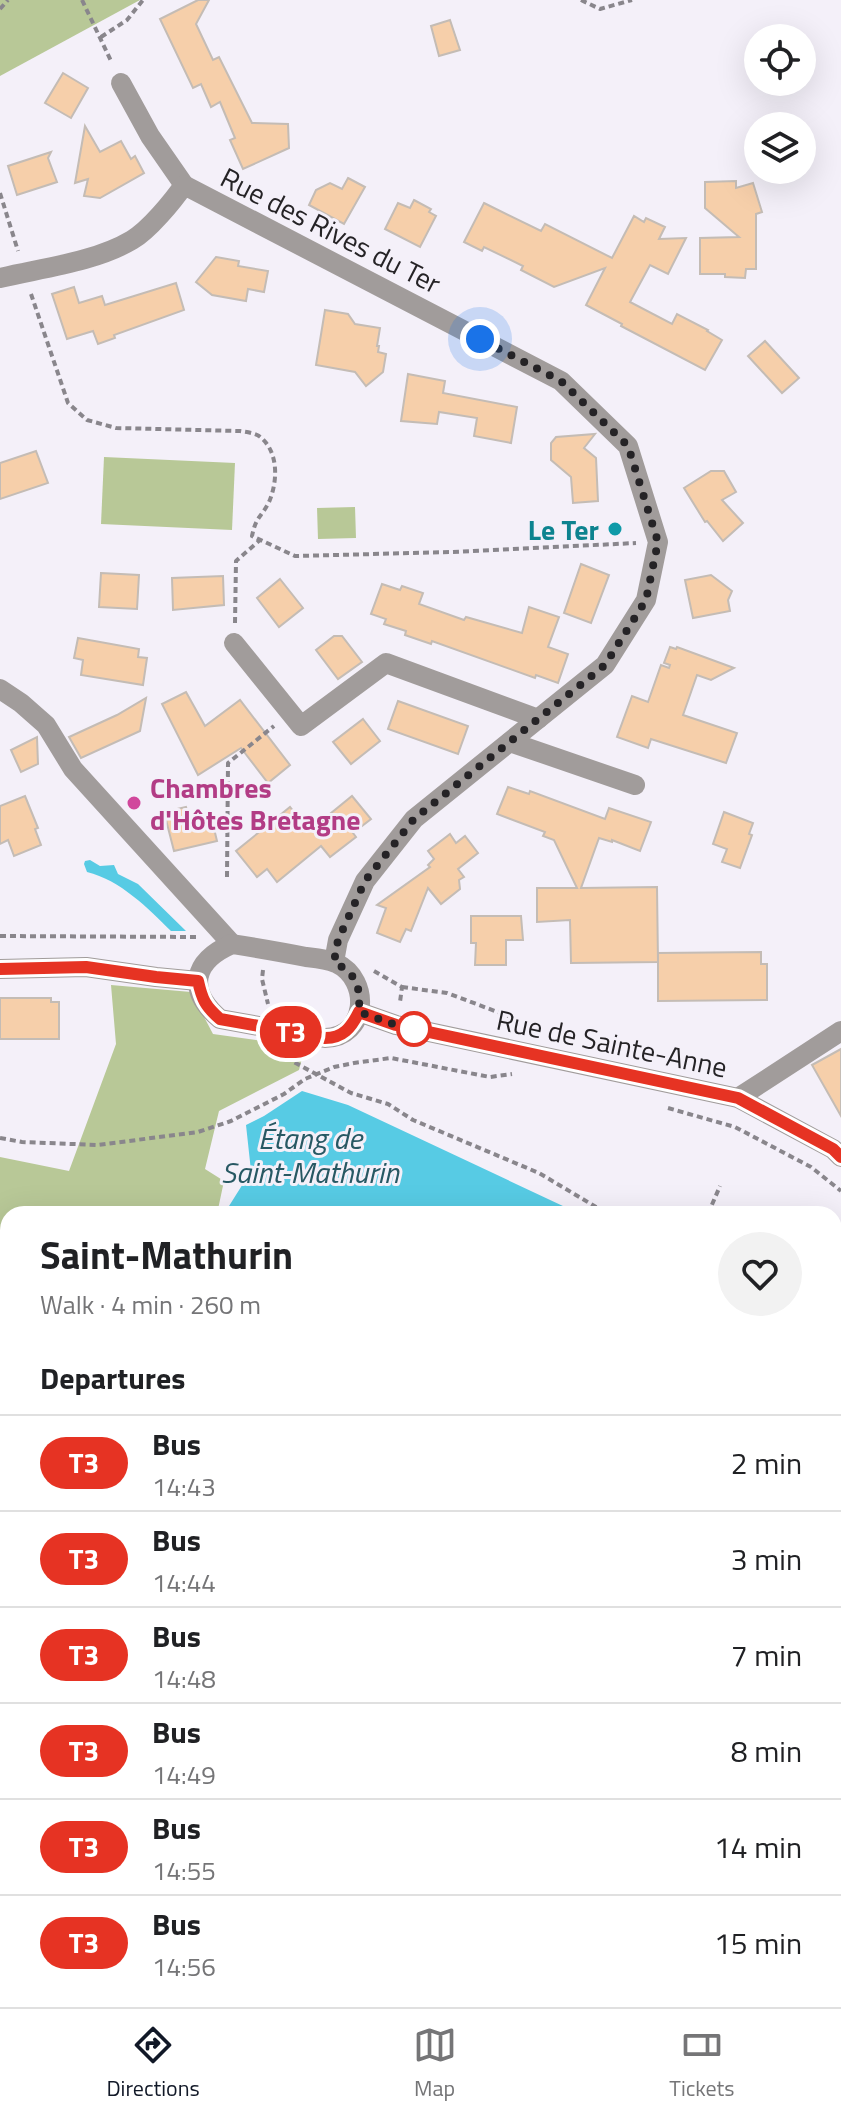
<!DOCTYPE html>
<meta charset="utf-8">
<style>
body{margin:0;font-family:"Titillium Web",sans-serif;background:#f2f2f2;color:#202124;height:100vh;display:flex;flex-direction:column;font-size:30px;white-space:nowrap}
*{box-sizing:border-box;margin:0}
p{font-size:26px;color:#757577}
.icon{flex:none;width:44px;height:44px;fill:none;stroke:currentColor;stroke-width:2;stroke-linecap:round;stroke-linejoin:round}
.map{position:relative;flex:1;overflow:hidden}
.sheet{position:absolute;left:0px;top:1206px;width:842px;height:802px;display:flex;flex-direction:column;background:#fff;border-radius:24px 24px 0 0;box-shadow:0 8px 32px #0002}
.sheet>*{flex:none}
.badge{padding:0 16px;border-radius:26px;font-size:28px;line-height:52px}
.tools{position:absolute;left:744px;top:24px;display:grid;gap:16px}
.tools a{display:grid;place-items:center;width:72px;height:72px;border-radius:50%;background:#fff;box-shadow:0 8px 32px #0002;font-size:40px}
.you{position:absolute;width:40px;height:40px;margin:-20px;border:6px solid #fff;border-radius:50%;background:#1a73e8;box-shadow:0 0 0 12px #1a73e833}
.map>.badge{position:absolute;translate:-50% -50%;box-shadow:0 0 0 4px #fff}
h2{padding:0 40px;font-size:30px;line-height:72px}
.round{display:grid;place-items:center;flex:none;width:84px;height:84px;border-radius:42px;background:#f2f2f2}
.summary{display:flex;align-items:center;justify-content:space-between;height:136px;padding:0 40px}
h1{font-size:38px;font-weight:700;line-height:60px}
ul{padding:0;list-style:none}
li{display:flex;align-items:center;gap:24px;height:96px;padding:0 40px;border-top:2px solid #e0e0e0}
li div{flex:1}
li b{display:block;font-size:30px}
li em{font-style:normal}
li .badge{min-width:88px;font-weight:700;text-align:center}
.menu{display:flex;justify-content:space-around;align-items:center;height:112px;border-top:2px solid #e0e0e0;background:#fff;font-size:22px;color:#757577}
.menu a{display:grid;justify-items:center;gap:4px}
.menu .on{color:#111827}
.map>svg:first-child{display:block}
.green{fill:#b8c897}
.water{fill:#57cbe4}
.building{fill:#f6cfaa;stroke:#c4bcb5;stroke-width:2}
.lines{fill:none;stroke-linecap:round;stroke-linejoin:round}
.path{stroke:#89868c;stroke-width:4;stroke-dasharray:6 4;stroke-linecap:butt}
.minor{stroke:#a19c9b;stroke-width:20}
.line-casing{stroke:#fff;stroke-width:18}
.line{stroke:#e63323;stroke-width:12}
.walk{stroke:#252326;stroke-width:8;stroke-dasharray:0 14.4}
.culture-dot{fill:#0f9aa8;stroke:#f4f0f9;stroke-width:3}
.hotel-dot{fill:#d1479c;stroke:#f4f0f9;stroke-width:3}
.stop-dot{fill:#fff;stroke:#e63323;stroke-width:4}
.labels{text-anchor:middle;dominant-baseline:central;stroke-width:6;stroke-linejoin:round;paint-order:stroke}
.street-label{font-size:28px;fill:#252326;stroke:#f4f0f9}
.culture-label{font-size:28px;font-weight:bold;fill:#0d838f;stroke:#f4f0f9;text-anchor:end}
.hotel-label{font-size:28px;font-weight:bold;fill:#b23c85;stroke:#f4f0f9;text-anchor:start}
.water-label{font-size:30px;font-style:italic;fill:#275863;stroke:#f4f0f9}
</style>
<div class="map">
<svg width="841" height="2007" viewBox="0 0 841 2007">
<rect width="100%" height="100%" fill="#f4f0f9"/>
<g class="green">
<polygon points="0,0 140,0 0,76"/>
<polygon points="104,457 235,463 232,530 101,524"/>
<polygon points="355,507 356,538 318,539 317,508"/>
<polygon points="111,985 191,992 213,1034 305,1047 299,1070 219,1111 205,1169 224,1181 217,1214 8,1214 8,1353 0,1360 0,1157 69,1171 116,1044"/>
<polygon points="0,1475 8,1476 8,1734 0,1734"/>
<polygon points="270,2000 513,2000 514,2007 270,2007"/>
</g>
<g class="water">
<path d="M90,860L100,866L114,865L118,874L138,884L186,931H171C148,908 120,880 87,872L84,864L85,861Z"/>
<polygon points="302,1091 348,1105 580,1214 224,1214 251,1171 246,1125 264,1116"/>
<polygon points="8,1353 8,1476 0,1475 0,1360"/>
<polygon points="834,1361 841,1365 841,2007 514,2007 513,2000 834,2000"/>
</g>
<g class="building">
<polygon points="198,0 209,0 196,24 213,60 219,57 252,123 288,124 289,148 243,169 230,140 235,138 220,102 211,107 201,84 193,88 160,19"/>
<polygon points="450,20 460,50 439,56 431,26"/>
<polygon points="63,73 88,88 71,118 45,103"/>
<polygon points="85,126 100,152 121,141 131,159 135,156 144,173 100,198 84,196 88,179 75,183"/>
<polygon points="51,152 48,158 57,182 17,195 8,166"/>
<polygon points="348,178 365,187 344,224 309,205 316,190 330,183 342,189"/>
<polygon points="736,181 736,188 753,183 762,212 756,214 756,269 746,269 745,278 725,277 725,274 700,274 700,238 739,237 705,208 705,182"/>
<polygon points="414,200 431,209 429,212 436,216 420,247 385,229 398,203 410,208"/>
<polygon points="484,203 541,231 545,224 612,258 634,216 644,222 646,218 665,227 659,239 686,238 668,274 650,265 630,302 672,324 677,314 708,330 707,331 722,340 705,370 621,326 622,324 586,305 605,268 554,287 521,270 523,266 484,247 482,251 464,242"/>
<polygon points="216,257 239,261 238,266 268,271 264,292 248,289 246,301 212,295 196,282"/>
<polygon points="176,283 184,310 114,335 115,338 98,344 93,331 67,339 52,294 74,287 79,303 102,296 105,305"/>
<polygon points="325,310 348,314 355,324 380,328 377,346 379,346 378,352 386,354 383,372 366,386 355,372 316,365"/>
<polygon points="765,341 799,378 782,393 748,356"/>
<polygon points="408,374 445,381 443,393 517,407 511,443 474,436 477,418 439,412 437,424 401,421"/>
<polygon points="595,434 584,448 596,458 598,501 573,503 571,477 551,460 551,443 556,437"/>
<polygon points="36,451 48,483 0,499 0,463"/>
<polygon points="711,471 724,471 736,492 722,500 743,523 723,541 707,521 705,522 684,488"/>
<polygon points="581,564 609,575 591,623 564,613"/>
<polygon points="101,573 139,575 137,609 99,607"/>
<polygon points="711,575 732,591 728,600 730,611 693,618 685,580"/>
<polygon points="223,576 224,605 173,610 172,578"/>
<polygon points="280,579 303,608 279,627 257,598"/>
<polygon points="382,584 400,590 402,586 423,593 419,604 464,620 466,617 522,633 529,607 559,617 548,647 568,654 558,683 536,675 535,678 432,641 431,644 405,635 406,631 384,624 386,619 371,614"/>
<polygon points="334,636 342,636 362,662 338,679 316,650"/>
<polygon points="78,638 139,649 138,657 147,658 143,685 81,675 83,660 74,658"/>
<polygon points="670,647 676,649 677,647 734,668 711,680 697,675 683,715 737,733 726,763 651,739 648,748 617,737 632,696 648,702 661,665 669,668 670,665 664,663"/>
<polygon points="186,692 205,726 240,700 290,765 268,783 241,748 198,775 162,704"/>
<polygon points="146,698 140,731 81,758 69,737 117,715"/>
<polygon points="398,701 468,726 458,754 388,729"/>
<polygon points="363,719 380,741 351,764 333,742"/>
<polygon points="37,737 38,764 21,772 11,750"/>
<polygon points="508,787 529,794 530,791 605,819 609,808 651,822 640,851 612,840 612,842 599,838 581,888 657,887 658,962 571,963 570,920 537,922 537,888 577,888 554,840 543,836 545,832 497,814"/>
<polygon points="25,796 38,828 35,829 41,845 14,856 8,840 0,844 0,806"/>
<polygon points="352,796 371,819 353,833 356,837 330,857 321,846 277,882 267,869 257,877 236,851 290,807 309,831"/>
<polygon points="186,807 189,817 210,812 217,841 174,851 164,812"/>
<polygon points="724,812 753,823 749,834 752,835 740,868 722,862 727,849 713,844"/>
<polygon points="450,834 456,843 465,836 478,853 458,869 464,877 459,880 460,889 441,904 428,888 411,931 406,929 400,942 377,933 386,908 377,905 430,867 428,865 434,859 428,851"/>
<polygon points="471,916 521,916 523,940 506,940 506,965 475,965 476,943 471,943"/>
<polygon points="761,952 761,964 767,964 767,1000 658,1001 658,953"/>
<polygon points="0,998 51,998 51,1002 59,1002 59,1039 0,1039"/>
<polygon points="841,1049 841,1116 812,1065"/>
</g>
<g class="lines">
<g class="path">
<polyline points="82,0 112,63"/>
<polyline points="581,0 600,9 632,0"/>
<polyline points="0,9 8,0"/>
<polyline points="101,37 127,20 143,0"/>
<polyline points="0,193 18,251"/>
<path d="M31,294L68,403L87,420L116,428L240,431C246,432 254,433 259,436C279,451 278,481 269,502C261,518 256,516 252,536L295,556L453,552L636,543"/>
<polyline points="235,623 236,561 260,540"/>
<polyline points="227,877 228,763 274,726"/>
<polyline points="0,936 198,937"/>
<polyline points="263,970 262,979 268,1004"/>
<polyline points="374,971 402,987 400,1002"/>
<polyline points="402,987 447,993 511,1017 510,1028"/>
<polyline points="277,1053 351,1093 388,1104 413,1120 539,1173 596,1207 613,1214"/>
<polyline points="668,1108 735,1127 811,1167 841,1191"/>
<polyline points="0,1138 22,1142 98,1145 198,1132 231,1121 284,1094 305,1079 334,1067 354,1063 391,1058 490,1077 512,1074"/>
<polyline points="708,1214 720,1186"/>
<polyline points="834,1334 841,1339"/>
<polyline points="0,1491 8,1493"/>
<polyline points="0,1645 8,1647"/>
<polyline points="374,2000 374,2007"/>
<polyline points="402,2000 410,2007"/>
<polyline points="416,2007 418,2000"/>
</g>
<g class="minor">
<polyline points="121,83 150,136 184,185"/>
<path d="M0,278C42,268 95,262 132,240C149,230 173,201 184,185L561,381L628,446L658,542L646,600L605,665L414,819L365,881L338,940L334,962"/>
<polyline points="234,643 301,726 386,663 538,719"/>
<polyline points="0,689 21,703 46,725 73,769 232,944"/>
<polyline points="510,742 635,785"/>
<path d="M232,944C257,948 281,952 306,957C315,958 327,959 336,963C372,980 367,1038 325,1038L220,1019C186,990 193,961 232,944Z"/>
<polyline points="0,969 86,967 156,977 198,981"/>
<polyline points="359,1012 396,1025 738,1098 833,1149 841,1157"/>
<polyline points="738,1098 841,1031"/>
</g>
</g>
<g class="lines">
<defs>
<path id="line" d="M0,969L86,967L156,977L198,981C202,999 205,1006 220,1019L325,1038C343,1038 351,1028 359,1012L396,1025L738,1098L833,1149L841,1157"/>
</defs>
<use href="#line" class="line-casing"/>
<use href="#line" class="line"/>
<path class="walk" d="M414,1029L424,1031L396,1025L359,1012C360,985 358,976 334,962L338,940L365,881L414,819L605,665L646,600L658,542L628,446L561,381L480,339"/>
</g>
<circle class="culture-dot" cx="615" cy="529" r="8"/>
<circle class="hotel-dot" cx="134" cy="803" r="8"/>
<circle class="stop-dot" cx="414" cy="1029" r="16"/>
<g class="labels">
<g class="street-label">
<text transform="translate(331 230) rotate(27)">Rue des Rives du Ter</text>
<text transform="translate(612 1043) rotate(12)">Rue de Sainte-Anne</text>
</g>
<g class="culture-label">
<text x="599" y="529">Le Ter</text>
</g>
<g class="hotel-label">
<text x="150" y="787">Chambres<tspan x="150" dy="32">d'Hôtes Bretagne</tspan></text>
</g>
<g class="water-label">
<text x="310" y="1138">Étang de<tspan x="310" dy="34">Saint-Mathurin</tspan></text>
</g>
</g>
</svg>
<div class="tools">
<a><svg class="icon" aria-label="locate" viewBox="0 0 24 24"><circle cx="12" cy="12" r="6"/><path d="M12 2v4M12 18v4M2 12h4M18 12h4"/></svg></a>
<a><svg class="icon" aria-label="layers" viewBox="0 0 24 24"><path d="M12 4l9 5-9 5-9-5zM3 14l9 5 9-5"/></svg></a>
</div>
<div class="you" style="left:480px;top:339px"></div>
<b class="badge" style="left:291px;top:1032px;background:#e63323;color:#fff">T3</b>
<section class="sheet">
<div class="summary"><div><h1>Saint-Mathurin</h1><p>Walk · 4 min · 260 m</p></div><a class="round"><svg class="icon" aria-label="heart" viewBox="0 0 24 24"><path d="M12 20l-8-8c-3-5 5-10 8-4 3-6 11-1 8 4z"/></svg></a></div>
<h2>Departures</h2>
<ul>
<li><span class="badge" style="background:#e63323;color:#fff">T3</span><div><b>Bus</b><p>14:43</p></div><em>2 min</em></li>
<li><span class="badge" style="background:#e63323;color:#fff">T3</span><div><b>Bus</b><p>14:44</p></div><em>3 min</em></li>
<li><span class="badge" style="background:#e63323;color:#fff">T3</span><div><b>Bus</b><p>14:48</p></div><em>7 min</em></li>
<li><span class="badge" style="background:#e63323;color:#fff">T3</span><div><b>Bus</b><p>14:49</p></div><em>8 min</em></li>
<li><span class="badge" style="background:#e63323;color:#fff">T3</span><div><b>Bus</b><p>14:55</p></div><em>14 min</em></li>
<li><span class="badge" style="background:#e63323;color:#fff">T3</span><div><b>Bus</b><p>14:56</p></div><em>15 min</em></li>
</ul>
</section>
</div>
<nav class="menu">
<a class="on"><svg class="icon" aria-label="directions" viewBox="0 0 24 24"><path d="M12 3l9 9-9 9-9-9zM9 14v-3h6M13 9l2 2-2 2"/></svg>Directions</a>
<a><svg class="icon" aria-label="map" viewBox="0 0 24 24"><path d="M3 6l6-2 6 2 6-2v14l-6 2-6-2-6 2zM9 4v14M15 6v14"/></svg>Map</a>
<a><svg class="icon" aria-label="tickets" viewBox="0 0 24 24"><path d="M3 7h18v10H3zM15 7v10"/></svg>Tickets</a>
</nav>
